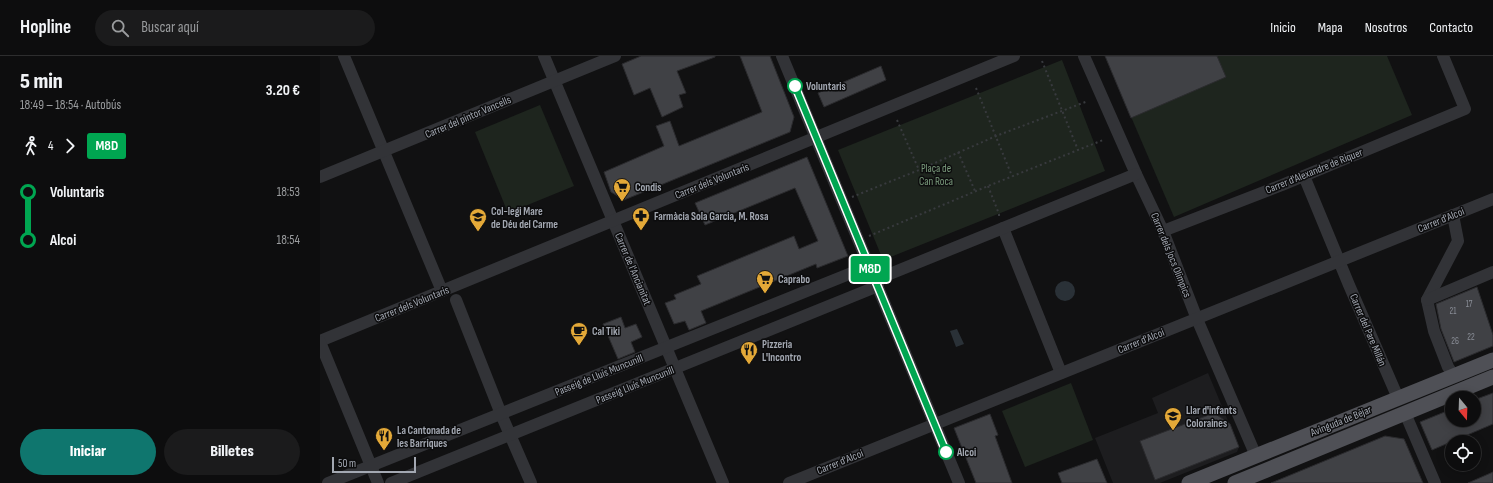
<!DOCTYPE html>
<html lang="es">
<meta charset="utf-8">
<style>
body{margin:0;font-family:"Sofia Sans Condensed",sans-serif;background:#1b1b1c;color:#f1f3f6;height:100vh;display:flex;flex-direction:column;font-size:15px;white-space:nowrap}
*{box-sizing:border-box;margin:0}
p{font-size:13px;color:#9a9c9e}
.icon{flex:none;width:22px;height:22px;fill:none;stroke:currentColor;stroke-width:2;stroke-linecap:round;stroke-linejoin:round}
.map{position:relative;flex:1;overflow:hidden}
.details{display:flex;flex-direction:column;background:#0d0d0e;width:320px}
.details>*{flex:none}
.badge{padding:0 8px;border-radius:3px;font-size:14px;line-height:26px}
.needle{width:26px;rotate:161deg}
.tools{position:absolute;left:1125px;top:335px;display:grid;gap:8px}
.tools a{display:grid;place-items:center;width:36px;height:36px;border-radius:50%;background:#0d0d0e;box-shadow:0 2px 10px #0003,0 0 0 1px #2d2d2e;font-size:20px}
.scale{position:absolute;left:12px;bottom:10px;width:84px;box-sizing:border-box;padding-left:4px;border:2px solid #a3a8b2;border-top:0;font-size:11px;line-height:14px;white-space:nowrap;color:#a3a8b2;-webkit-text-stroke:3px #0c0c0d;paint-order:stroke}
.map>.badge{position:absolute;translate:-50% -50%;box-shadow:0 0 0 2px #fff}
.legs{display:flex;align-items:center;gap:6px;height:44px;padding:0 20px;font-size:13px}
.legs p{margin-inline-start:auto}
.summary{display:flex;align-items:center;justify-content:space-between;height:68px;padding:0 20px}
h1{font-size:22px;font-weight:800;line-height:30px}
.primary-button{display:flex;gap:8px;margin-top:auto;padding:8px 20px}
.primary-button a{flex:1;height:46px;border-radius:24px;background:#0f766e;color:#fff;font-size:16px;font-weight:800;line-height:46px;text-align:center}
.primary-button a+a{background:#1b1b1c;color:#f1f3f6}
ul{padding:0 20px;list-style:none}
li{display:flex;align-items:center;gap:14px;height:48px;font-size:15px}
li i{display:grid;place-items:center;width:6px;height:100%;margin:0 5px;background:currentColor}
li i::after{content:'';width:10px;height:10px;margin:-5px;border:3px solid;border-radius:50%;background:#0d0d0e}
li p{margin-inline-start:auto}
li:first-child i{background:linear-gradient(#0000 50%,currentColor 0)}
li:last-child i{background:linear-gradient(currentColor 50%,#0000 0)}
header{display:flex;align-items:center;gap:24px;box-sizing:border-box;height:56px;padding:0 20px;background:#0d0d0e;border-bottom:1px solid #2d2d2e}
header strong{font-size:19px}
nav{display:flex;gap:22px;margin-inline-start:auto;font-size:14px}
.search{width:280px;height:36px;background:#1b1b1c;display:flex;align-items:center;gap:10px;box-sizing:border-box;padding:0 14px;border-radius:22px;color:#9a9c9e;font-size:15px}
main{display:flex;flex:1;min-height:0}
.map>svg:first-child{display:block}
.built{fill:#1d1d1f}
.green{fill:#1e251e}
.water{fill:#2a3137}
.building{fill:#404145;stroke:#2b2b2e}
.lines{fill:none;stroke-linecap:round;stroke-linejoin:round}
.path{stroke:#383a3e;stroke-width:2;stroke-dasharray:2 3;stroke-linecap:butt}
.minor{stroke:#323337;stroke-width:12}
.major{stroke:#4f5056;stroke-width:15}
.line-1-casing{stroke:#fff;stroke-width:9}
.line-1{stroke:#00a651;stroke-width:6}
.stop-1-dot{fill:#fff;stroke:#00a651;stroke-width:2}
.labels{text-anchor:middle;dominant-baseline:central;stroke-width:3;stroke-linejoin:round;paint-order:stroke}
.number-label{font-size:9px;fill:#8a8e97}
.stop-label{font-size:11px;font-weight:bold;fill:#a3a8b2;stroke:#0c0c0d;text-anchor:start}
.street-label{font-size:11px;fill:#a3a8b2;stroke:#0c0c0d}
.park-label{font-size:11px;fill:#7b9c7d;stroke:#0c0c0d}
.poi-label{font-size:11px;font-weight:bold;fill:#a3a8b2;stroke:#0c0c0d;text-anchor:start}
</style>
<header>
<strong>Hopline</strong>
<div class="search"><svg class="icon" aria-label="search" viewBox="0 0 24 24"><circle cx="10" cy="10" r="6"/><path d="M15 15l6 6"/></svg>Buscar aquí</div>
<nav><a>Inicio</a><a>Mapa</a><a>Nosotros</a><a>Contacto</a></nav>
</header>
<main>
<section class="details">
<div class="summary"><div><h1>5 min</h1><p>18:49 – 18:54 · Autobús</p></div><b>3.20 €</b></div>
<div class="legs"><svg class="icon" aria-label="walk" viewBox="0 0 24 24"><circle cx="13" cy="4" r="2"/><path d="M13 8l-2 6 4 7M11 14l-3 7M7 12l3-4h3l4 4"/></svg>4<svg class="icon" aria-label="forward" viewBox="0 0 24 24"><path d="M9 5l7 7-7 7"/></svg><b class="badge" style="background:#00a651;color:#fff">M8D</b></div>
<ul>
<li><i style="color:#00a651"></i><b>Voluntaris</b><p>18:53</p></li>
<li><i style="color:#00a651"></i><b>Alcoi</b><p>18:54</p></li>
</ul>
<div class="primary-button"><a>Iniciar</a><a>Billetes</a></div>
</section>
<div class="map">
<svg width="1173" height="427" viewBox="0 0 1173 427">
<rect width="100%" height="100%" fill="#111112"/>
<polygon class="built" points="888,317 919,391 917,396 840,427 793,427 775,382 838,357 832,342"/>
<g class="green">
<polygon points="785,0 1067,0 1092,59 854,161"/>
<polygon points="742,4 785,115 563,204 518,94"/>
<polygon points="220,49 254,130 188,157 155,76"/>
<polygon points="751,327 773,384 705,411 682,355"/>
</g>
<g class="water">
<circle cx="745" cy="235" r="10"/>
<polygon points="637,273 644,288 636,291 630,275"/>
</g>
<g class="building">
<polygon points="321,0 395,0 395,1 357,15 366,37 359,39 363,51 342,61 330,32 314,39 302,8"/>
<polygon points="420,0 450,0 474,61 470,76 304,144 291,136 284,116 344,90 336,70 350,65 359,90 442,56"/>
<polygon points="785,0 897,0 906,21 811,62"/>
<polygon points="561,10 566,24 504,51 498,37"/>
<polygon points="487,101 528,200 497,212 496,208 381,255 386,267 369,274 365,265 354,268 345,247 356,243 354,239 381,228 377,220 474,180 479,193 498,185 475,132 385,169 375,147"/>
<polygon points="1157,231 1173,279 1173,290 1134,306 1121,273 1116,248"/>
<polygon points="301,261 305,272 316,268 322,281 311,286 315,296 298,303 283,268"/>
<polygon points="1173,337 1173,368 1112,394 1100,366 1132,353 1132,364 1154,364 1154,344"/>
<polygon points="894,357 910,368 919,391 835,424 820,385"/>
<polygon points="670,358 678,379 675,380 692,427 656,427 634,372"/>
<polygon points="1065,380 1084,383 1103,427 951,427"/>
<polygon points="777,403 787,427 742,427 738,417"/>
<polygon points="1173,416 1173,427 1148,427"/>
</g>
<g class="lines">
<g class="path">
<polyline points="722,5 758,94"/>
<polyline points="656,32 692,120"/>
<polyline points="577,64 599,114"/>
<polyline points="638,96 655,135"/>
<polyline points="668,130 679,158 679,162"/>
<polyline points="532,141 599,114 676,80 768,45"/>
<polyline points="549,180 668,130 783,84"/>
</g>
<g class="minor">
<polyline points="24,0 122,235"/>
<polyline points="224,0 403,427"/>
<polyline points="462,0 639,427"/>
<polyline points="764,0 816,118 843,175 877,263 936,400"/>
<polyline points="984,120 1029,229 1078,342"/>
<polyline points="0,121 295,0"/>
<polyline points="1133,159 1138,185 1107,244 1114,275 1128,311 1134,320"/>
<polyline points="683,172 741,317"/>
<polyline points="843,175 962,129 1145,53 1123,0"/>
<polyline points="555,224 816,118"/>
<polyline points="136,244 181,358 211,427"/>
<polyline points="1107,244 1173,216"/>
<polyline points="0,285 694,0"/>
<polyline points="0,286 58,427"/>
<polyline points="1085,357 1115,427"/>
<polyline points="8,427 549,210"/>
<polyline points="71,427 558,230"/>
<polyline points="469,427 1173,143"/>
</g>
<g class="major">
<polyline points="869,427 1173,304"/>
<polyline points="915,427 1173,321"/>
</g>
</g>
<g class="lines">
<defs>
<polyline id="line-1" points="475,30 626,396"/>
</defs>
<use href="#line-1" class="line-1-casing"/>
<use href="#line-1" class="line-1"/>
</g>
<defs>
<symbol id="supermarket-pin" viewBox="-11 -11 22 30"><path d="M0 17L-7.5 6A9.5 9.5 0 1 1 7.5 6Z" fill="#e4a938" stroke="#0c0c0d"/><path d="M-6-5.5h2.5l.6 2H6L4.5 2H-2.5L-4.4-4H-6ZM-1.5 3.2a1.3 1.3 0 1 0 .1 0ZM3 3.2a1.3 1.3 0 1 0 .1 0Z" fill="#111"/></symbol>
<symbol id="pharmacy-pin" viewBox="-11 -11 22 30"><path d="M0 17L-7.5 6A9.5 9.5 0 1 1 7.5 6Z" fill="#e4a938" stroke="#0c0c0d"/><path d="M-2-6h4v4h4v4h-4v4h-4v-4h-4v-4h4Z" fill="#111"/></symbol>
<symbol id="school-pin" viewBox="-11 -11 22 30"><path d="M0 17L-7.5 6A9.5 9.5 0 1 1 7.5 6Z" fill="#e4a938" stroke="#0c0c0d"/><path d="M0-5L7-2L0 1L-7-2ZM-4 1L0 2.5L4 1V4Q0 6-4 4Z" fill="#111"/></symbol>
<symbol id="cafe-pin" viewBox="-11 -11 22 30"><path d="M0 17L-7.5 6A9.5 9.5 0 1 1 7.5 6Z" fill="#e4a938" stroke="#0c0c0d"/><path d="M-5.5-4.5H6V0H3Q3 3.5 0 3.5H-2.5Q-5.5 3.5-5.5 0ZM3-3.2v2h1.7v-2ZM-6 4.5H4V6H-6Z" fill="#111"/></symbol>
<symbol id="restaurant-pin" viewBox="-11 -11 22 30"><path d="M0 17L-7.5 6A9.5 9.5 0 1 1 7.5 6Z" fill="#e4a938" stroke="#0c0c0d"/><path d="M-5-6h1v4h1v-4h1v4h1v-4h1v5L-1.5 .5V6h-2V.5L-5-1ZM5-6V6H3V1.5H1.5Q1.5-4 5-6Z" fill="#111"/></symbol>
</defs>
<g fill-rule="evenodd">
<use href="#supermarket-pin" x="292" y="121" width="20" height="27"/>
<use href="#pharmacy-pin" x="311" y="150" width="20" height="27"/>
<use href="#school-pin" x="148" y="151" width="20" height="27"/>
<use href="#supermarket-pin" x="435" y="213" width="20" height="27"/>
<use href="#cafe-pin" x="249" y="265" width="20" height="27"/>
<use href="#restaurant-pin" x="419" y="284" width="20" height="27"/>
<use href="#school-pin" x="843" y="350" width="20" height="27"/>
<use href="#restaurant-pin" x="54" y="370" width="20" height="27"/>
</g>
<g class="stop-1-dot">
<circle cx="475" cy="30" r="7"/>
<circle cx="626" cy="396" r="7"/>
</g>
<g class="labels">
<g class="number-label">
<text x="1149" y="248">17</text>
<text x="1133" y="255">21</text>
<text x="1151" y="281">22</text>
<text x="1135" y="285">26</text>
</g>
<g class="stop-label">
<text x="486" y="30">Voluntaris</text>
<text x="637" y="396">Alcoi</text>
</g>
<g class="street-label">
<text transform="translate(148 61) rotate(-23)">Carrer del pintor Vancells</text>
<text transform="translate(994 115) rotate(-22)">Carrer d'Alexandre de Riquer</text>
<text transform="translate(392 125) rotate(-22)">Carrer dels Voluntaris</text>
<text transform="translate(1121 164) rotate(-22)">Carrer d'Alcoi</text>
<text transform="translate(851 199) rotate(68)">Carrer dels Jocs Olimpics</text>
<text transform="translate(313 213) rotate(67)">Carrer de l'Ancianitat</text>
<text transform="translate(92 248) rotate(-22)">Carrer dels Voluntaris</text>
<text transform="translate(1048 274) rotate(67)">Carrer del Pare Millán</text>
<text transform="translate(821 285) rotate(-22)">Carrer d'Alcoi</text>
<text transform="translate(279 319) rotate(-22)">Passeig de Lluís Muncunill</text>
<text transform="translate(315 329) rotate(-22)">Passeig Lluís Muncunill</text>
<text transform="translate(1021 365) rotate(-22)">Avinguda de Béjar</text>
<text transform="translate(520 406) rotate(-22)">Carrer d'Alcoi</text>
</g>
<g class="park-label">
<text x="616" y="112">Plaça de<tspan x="616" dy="13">Can Roca</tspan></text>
</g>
<g class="poi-label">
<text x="315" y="131">Condis</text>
<text x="171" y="155">Col-legi Mare<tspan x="171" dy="13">de Déu del Carme</tspan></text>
<text x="334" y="160">Farmàcia Sola Garcia, M. Rosa</text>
<text x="458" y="223">Caprabo</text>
<text x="272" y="275">Cal Tiki</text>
<text x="442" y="288">Pizzeria<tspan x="442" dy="13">L'Incontro</tspan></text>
<text x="866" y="354">Llar d'infants<tspan x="866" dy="13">Coloraines</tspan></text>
<text x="77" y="374">La Cantonada de<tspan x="77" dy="13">les Barriques</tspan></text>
</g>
</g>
</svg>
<div class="tools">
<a><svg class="needle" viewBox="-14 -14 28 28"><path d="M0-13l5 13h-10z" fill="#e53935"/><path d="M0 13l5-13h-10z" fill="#9a9c9e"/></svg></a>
<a><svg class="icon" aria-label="locate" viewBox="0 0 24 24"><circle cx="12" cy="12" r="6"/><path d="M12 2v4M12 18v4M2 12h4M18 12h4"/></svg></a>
</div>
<div class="scale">50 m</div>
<b class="badge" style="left:550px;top:213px;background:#00a651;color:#fff">M8D</b>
</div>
</main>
